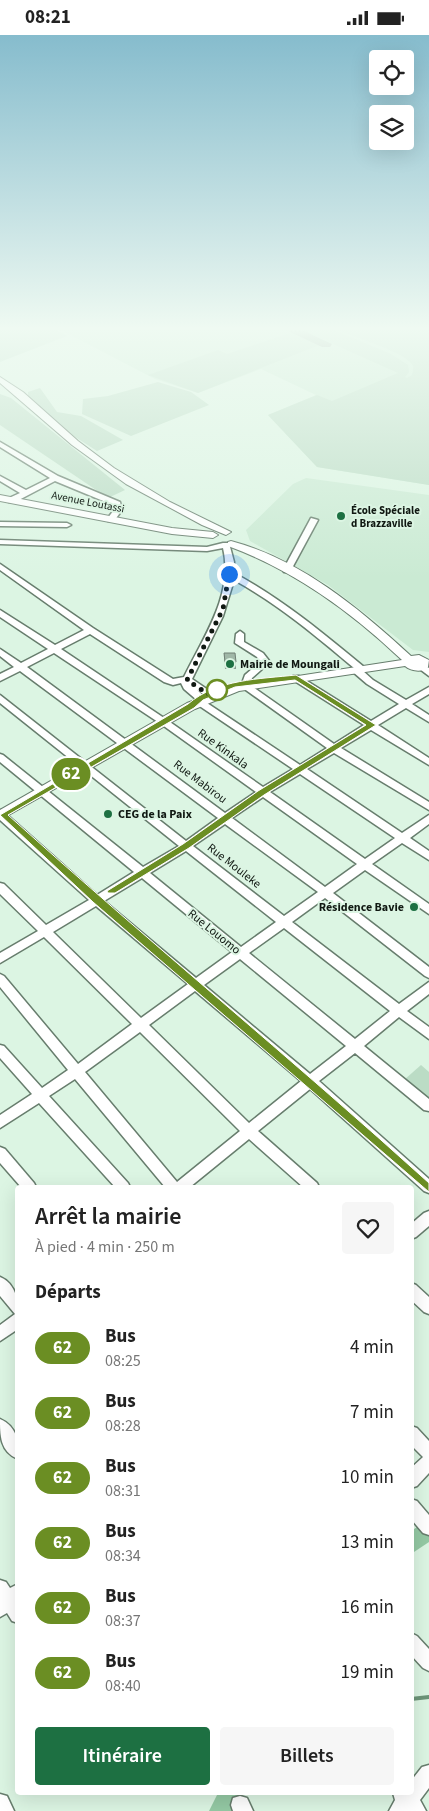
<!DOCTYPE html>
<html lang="fr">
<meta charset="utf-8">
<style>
body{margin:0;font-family:"Source Sans 3",sans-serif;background:#f6f6f6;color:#222;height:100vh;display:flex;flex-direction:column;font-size:19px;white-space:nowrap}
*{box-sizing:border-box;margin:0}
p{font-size:16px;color:#767676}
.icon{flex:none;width:28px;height:28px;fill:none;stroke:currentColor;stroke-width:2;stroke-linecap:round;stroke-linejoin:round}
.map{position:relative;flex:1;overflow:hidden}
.sheet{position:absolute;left:15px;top:1150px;width:399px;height:610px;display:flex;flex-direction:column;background:#fff;border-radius:5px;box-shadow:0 5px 20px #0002}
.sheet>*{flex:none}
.badge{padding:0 10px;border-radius:16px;font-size:18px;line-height:32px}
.controls{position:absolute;left:369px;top:15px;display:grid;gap:10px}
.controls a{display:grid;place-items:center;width:45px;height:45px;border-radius:5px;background:#fff;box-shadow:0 5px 20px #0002;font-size:25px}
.you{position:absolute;width:25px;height:25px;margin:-12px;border:4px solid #fff;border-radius:50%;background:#1a73e8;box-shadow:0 0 0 8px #1a73e833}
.map>.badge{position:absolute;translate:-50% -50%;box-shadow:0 0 0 2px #fff}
h2{padding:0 20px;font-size:19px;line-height:45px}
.round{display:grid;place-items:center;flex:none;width:52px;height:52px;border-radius:5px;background:#f6f6f6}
.overview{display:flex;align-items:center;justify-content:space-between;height:85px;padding:0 20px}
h1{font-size:24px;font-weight:600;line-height:38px}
.action{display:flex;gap:10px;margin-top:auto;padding:10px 20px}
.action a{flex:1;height:58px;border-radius:5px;background:#1d7042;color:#fff;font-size:20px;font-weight:600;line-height:58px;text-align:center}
.action a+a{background:#f6f6f6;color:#222}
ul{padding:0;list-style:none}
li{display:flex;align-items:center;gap:15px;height:65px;padding:0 20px}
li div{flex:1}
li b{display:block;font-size:19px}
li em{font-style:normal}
li .badge{min-width:55px;font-weight:700;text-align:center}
.status{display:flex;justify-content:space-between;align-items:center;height:35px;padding:0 25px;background:#fff;direction:ltr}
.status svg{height:14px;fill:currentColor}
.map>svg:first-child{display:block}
.built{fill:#caead3}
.green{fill:#bbdcc5}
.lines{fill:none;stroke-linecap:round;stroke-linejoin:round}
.stream{stroke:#6c9478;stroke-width:4}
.river{fill:#94c9a4;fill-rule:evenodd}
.taxiway{fill:#86978a;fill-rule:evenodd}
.minor-casing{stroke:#677d6d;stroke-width:3}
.major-casing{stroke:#677d6d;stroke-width:2}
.minor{fill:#fff;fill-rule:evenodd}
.major{fill:#fff;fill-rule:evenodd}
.wall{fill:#8a9d90}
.building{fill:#a0b7a7;stroke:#708075}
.line{fill:#6b8e23;stroke:#fff}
.walk{stroke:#101812;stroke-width:5;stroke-dasharray:0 9}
.poi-dot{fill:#1d7042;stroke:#dcf5e3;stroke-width:2}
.stop-dot{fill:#fff;stroke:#6b8e23;stroke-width:2.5}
.labels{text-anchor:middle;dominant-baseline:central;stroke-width:4;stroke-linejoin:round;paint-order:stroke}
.far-street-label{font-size:11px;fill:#101812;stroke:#dcf5e3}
.far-poi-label{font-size:11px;font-weight:bold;fill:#101812;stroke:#dcf5e3;text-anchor:start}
.poi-label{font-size:12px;font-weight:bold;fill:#101812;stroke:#dcf5e3;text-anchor:start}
.street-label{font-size:12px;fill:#101812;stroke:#dcf5e3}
</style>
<div class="status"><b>08:21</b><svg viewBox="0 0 49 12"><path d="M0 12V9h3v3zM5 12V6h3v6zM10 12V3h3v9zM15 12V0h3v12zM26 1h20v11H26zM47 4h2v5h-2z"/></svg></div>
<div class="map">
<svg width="429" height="1776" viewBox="0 0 429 1776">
<rect width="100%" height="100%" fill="#dcf5e3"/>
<g class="built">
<polygon points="61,295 429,295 429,450 317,432 268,380 316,360 261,334 198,358 155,344"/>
<polygon points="306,443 429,460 429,617 413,615 328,550 250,506 246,495 293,449"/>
</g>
<g class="green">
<polygon points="0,295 57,295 67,301 0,327"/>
<path d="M302,295H334L391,319L408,330L409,337L405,342L407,343L412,340C413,336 414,332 412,329C402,316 355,303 339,295H429V450L317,432L268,380L317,360L332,366L398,338Z"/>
<polygon points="293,297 322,309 198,358 148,340 218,315 227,319"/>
<polygon points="158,347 191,357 209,370 131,401 82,379 83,364 108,361"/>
<polygon points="40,353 57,377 81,381 123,405 97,416 72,400 28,361 28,357"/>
<polygon points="0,359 11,363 125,455 108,463 0,390"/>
<polygon points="421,1030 429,1037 429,1068 404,1045"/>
</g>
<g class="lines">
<polyline class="stream" points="411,1664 429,1662"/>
<g class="river">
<polygon points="425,1487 429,1489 429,1507 411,1519 411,1496"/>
<polygon points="218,1758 242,1758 233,1776 209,1776"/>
</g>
<polygon class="taxiway" points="286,295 302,295 332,309 330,312 322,312"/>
<defs>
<g id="minor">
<polygon points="0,407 58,441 120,467 122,475 114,486 108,486 107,484 114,475 113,470 55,446 15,467 9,467 9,463 20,458 0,446 0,441 26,455 50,443 0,412"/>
<polygon points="311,483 318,485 291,535 287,537 284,537 283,535"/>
<polygon points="0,487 67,488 71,490 67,492 0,491"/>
<path d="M0,505L207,512L223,508H229L234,527V538C282,564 323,598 364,632L366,634L363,636L373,645L406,665L429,652V659L412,669L429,680V687L406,673L378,690L429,723V730L371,695L341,713L429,767V775L334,718L307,734L402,798L429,780V789L410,803L429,816V825L402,808L372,829L429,869V879L365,835L333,858L429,932V943L425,941L325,863L292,887L399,969L429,947V959L407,976L429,992V1004L399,982L364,1011L429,1064V1076L424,1075L355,1018L319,1046L429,1144V1158L424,1156L310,1054L258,1096L317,1148L319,1152H303L249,1104L190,1152H165L75,1044L49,1061L128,1148L130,1152H115L39,1068L0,1093V1080L32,1059L0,1023V1010L4,1011L42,1053L68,1035L0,952V939L4,941L78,1029L132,989L44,902L0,928V918L38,896L0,859V848L4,849L46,890L89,865L0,785V775L4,777L97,860L134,837L0,727V719L3,720L143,832L179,811L0,668V660L186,806L218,783L20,636L0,646V639L14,632L0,621V614L21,628L48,614L0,582V575L55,610L84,595L0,535V529L93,593L173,644L184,642C204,601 234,559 223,513L207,516L0,509ZM234,545C278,569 316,601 354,633L351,635L353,637L367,649L399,669L371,686L299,641H293V645L364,690L334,709L250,650L252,643L270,627L263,618L244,607V599L240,596L236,599L235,608L257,622L260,627L245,640L241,651L243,653L327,713L300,730L207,668V664L197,655L209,663H215L217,661L192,644L223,581ZM90,599L164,647L173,650L181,648L184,654L198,666L196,668L198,670L293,734L263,752L167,685L61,614ZM54,618L161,689L256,757L225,778L27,632ZM300,739L395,803L365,824L270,757ZM263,762L357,829L325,852L232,783ZM225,789L318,857L284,881L193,811ZM186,816L276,887L241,912L150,838ZM142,843L232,917L196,943L104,866ZM96,871L188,949L141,983L53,897ZM284,893L390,976L355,1004L249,918ZM240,924L346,1011L310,1039L204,950ZM195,956L301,1046L249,1088L149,990ZM140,997L240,1096L177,1147L85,1037Z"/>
<polygon points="422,629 429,633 429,641 417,632"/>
<polygon points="0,1112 5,1114 34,1148 36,1152 21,1152 0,1128"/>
<polygon points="429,1176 429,1191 416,1202 411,1204 411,1189 424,1178"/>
<path d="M0,1242C21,1251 18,1276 18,1294L0,1306V1290L15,1279L0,1261Z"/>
<polygon points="411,1248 416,1250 429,1262 429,1279 424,1277 411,1265"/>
<path d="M0,1384C18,1392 18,1407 18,1424C0,1417 0,1400 0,1384Z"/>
<polygon points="411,1391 417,1393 429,1406 429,1438 417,1451 411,1453 411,1433 423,1422 411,1410"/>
<polygon points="411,1464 417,1466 429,1480 429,1500 423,1498 411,1484"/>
<polygon points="0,1545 6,1547 10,1553 18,1549 18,1588 12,1586 7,1578 0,1582"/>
<polygon points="411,1598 417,1601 429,1614 429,1636 423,1633 411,1620"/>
<polygon points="429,1730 429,1753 420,1765 426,1776 389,1776 395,1765 393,1758 411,1758 411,1746 422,1732"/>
<polygon points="0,1759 7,1761 14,1776 0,1776"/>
<polygon points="240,1761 247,1763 253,1776 233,1776 231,1770 233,1763"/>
</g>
<g id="major">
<polygon points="0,342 23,357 78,406 114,433 170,467 231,497 226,500 202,490 126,449 72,410 0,348"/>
<polygon points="0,460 172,493 213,497 218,500 213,503 172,499 0,466"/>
<path d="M231,506C300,524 360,574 411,621L419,620L429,625L428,632C422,638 411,636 405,631L239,656L195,674L0,785V775L187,668L233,651L402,625C350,576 295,536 228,511V507Z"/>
</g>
</defs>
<use href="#minor" class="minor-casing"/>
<use href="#major" class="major-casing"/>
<use href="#minor" class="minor"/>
<use href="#major" class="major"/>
</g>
<polygon class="wall" points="224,618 236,627 236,634 225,634"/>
<polygon class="building" points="224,618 235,618 236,627 225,627"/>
<linearGradient id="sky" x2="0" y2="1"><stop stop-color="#86bccd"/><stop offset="0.54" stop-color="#effaf2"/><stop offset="1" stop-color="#effaf2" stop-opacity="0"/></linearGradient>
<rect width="429" height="543" fill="url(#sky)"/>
<path class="line" d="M296,640L376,690L264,760L189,813L115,858H108L107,856L183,809L258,756L366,690L295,645L235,652L203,665L194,673L8,780C147,905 292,1024 429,1148V1157L93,867L0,780L188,669C217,644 260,644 296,640Z"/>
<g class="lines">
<polyline class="walk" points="217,655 208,659 187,645 223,574 229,539"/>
</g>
<g class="poi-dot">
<circle cx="341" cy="481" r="5"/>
<circle cx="230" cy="629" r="5"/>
<circle cx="108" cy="779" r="5"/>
<circle cx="414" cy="872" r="5"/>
</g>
<circle class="stop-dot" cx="217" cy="655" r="10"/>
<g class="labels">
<g class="far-street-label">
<text transform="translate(88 467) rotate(11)">Avenue Loutassi</text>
</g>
<g class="far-poi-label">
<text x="351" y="475">École Spéciale<tspan x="351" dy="13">d Brazzaville</tspan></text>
</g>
<g class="poi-label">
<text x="240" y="629">Mairie de Moungali</text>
<text x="118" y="779">CEG de la Paix</text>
<text x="404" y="872" text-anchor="end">Résidence Bavie</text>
</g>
<g class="street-label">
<text transform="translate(223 714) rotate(36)">Rue Kinkala</text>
<text transform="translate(200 747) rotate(37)">Rue Mabirou</text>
<text transform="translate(234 831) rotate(38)">Rue Mouleke</text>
<text transform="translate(214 897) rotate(39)">Rue Louomo</text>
</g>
</g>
</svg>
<div class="controls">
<a><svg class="icon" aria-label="locate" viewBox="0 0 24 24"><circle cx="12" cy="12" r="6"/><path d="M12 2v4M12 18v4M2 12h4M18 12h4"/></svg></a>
<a><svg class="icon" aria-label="layers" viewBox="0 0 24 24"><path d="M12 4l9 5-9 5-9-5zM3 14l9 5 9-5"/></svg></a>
</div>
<div class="you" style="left:229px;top:539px"></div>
<b class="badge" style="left:71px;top:739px;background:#6b8e23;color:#fff">62</b>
<section class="sheet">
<div class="overview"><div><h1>Arrêt la mairie</h1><p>À pied · 4 min · 250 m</p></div><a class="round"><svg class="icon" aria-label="heart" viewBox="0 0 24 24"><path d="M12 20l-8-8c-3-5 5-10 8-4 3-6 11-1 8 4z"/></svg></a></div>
<h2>Départs</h2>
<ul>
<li><span class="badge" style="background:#6b8e23;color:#fff">62</span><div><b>Bus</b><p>08:25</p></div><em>4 min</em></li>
<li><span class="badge" style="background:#6b8e23;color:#fff">62</span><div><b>Bus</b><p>08:28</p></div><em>7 min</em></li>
<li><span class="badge" style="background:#6b8e23;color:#fff">62</span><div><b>Bus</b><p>08:31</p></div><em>10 min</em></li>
<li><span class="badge" style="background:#6b8e23;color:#fff">62</span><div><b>Bus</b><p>08:34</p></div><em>13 min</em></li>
<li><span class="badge" style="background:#6b8e23;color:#fff">62</span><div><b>Bus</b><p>08:37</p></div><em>16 min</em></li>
<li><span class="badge" style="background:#6b8e23;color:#fff">62</span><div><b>Bus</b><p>08:40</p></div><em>19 min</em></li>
</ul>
<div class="action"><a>Itinéraire</a><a>Billets</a></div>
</section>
</div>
